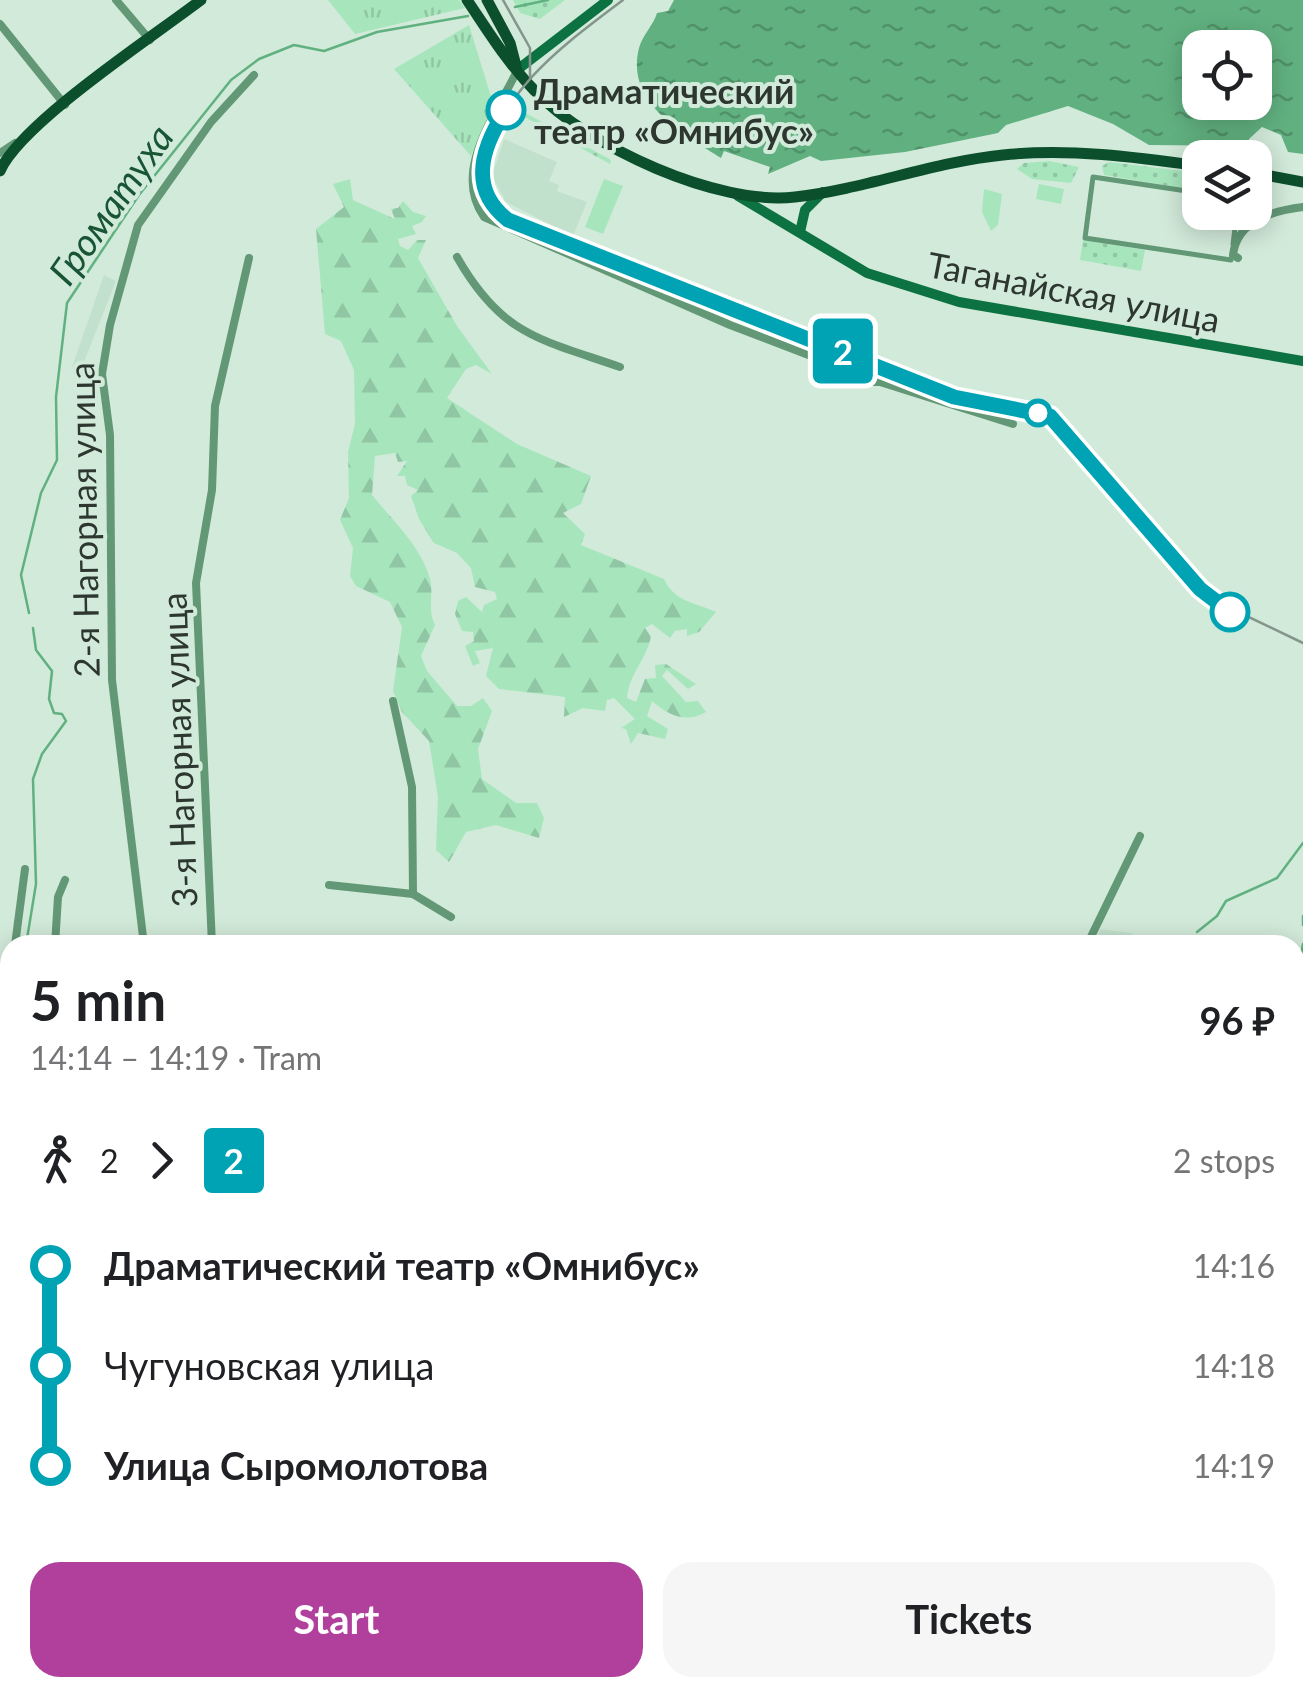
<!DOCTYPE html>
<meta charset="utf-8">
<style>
body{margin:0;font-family:Lato,sans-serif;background:#f6f6f6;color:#202124;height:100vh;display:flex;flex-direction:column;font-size:38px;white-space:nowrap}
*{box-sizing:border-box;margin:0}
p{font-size:32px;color:#757577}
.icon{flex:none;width:55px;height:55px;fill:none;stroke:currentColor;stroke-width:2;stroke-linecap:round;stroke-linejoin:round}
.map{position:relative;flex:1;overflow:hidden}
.sheet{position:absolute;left:0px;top:935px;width:1305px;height:762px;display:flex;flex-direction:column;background:#fff;border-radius:30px 30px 0 0;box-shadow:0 5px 25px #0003}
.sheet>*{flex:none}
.badge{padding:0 20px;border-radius:8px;font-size:35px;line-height:65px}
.fabs{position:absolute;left:1182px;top:30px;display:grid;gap:20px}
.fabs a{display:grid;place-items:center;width:90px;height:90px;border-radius:20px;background:#fff;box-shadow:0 5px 25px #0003;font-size:50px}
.map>.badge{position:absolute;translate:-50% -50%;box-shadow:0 0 0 5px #fff}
.legs{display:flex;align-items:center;gap:15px;height:110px;padding:0 30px;font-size:32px}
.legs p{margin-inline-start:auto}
.headline{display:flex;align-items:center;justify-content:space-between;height:170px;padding:0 30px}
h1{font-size:55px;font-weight:700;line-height:75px}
.button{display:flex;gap:20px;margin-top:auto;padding:20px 30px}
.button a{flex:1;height:115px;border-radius:30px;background:#b0409c;color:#fff;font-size:40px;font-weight:700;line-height:115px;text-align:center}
.button a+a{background:#f6f6f6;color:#202124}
ul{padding:0 30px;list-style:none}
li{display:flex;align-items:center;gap:35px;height:100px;font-size:38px}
li i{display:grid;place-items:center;width:15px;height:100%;margin:0 12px;background:currentColor}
li i::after{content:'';width:25px;height:25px;margin:-12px;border:8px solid;border-radius:50%;background:#fff}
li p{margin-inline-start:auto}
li:first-child i{background:linear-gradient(#0000 50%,currentColor 0)}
li:last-child i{background:linear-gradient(currentColor 50%,#0000 0)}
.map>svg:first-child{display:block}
.built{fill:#c2e1cc}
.grass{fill:url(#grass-dots)}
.forest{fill:url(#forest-firs)}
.park{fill:url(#park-tufts)}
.garden{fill:#a7e6bd}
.water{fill:url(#water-ripples);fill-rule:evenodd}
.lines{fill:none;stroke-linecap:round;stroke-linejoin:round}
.stream{stroke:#61b180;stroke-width:2.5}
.pedestrian{stroke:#639876;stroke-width:5}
.minor{stroke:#639876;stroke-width:8}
.secondary{stroke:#0d7242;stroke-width:10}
.primary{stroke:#0c4f2d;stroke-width:11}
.tram{stroke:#84968a;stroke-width:2.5}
.line-1-casing{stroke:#fff;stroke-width:22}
.line-1{stroke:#00a3b4;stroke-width:15}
.stop-1-dot{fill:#fff;stroke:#00a3b4;stroke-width:5}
.labels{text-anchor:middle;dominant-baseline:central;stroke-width:8;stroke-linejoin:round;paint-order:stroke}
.stop-label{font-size:35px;font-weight:bold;fill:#2d3730;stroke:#d2eada;text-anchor:start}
.street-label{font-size:35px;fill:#2d3730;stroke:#d2eada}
.water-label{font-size:38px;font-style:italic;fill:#185534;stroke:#d2eada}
</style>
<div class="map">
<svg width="1303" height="1697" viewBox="0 0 1303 1697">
<defs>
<pattern id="grass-dots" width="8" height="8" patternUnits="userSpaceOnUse" patternTransform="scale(2.5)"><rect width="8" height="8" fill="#a7e6bd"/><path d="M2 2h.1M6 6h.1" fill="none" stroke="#90c6a3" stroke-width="1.8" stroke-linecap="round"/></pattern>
<pattern id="forest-firs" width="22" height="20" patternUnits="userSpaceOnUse" patternTransform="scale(2.5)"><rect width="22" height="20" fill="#a7e6bd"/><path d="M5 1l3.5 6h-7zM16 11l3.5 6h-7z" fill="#90c6a3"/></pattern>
<pattern id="park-tufts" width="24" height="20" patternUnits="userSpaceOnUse" patternTransform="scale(2.5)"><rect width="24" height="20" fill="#a7e6bd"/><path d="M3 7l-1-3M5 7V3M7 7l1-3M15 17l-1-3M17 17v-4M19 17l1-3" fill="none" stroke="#90c6a3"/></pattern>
<pattern id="water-ripples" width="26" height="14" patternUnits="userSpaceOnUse" patternTransform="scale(2.5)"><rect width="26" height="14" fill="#61b180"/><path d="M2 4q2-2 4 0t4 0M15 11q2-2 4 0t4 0" fill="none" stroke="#509169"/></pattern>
</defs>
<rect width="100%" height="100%" fill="#d2eada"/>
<g class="built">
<polygon points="504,139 557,162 549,181 559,185 557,191 587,202 573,236 506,202 492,176"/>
<polygon points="104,275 116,281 82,367 72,367"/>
<polygon points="1101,929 1131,933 1147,945 1093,945"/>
<polygon points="1295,1436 1303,1439 1303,1522 1295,1525"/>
<polygon points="13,1688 121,1688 119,1697 13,1697"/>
<polygon points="813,1688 888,1688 884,1697 810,1697"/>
</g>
<g class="grass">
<polygon points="513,0 565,0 540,19 520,13"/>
<polygon points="522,111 611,160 610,164 519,114"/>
<polygon points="1049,161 1079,167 1071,183 1032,179 1017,169 1024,163"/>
<polygon points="1109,162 1200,173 1200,191 1104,175 1102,166"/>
<polygon points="1083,240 1145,250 1141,271 1080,260"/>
</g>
<path class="forest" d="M350,179L353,200L395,219L391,209L398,208L403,201L413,212L426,216L422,222L412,226L416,234L398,239L400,246L408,250L417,240H426L418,258L457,326L492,374L476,365L466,369L447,398L517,444L591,476L581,504L563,513L585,534L581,545L664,579C674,602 697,603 716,612L699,632L687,636V629L675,631L670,638L652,624L645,628L651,636C647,659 629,674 627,698L636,702L645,679L656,678L655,665L666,664L696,684L688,689L667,670L662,676L686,702L698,701L706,712C685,724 668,715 652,701L647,716L668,729L665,739L638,733L631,744L626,729L621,728L635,719L614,698L607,700L605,711L583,708L564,717L565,697L499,689L486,676L493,648L475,651L480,663L473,666L465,646L474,641L473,632L462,631L455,614L458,601L466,597L482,612L484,605L497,599L495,592L475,587L471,568L457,553L434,543L419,519L411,496L418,490L407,485L405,476H397L407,461L398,462L395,453L375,456L372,495C393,521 421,546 430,579C434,595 427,609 435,625L421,656L427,671L457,706H471L483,698L492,711L478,749L482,779L516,803H537L544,818L539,838L496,825L466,832L449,862L436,850L438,797L429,741L402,712L393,691L402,627L390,602L356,586L350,576L353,548L340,520L349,498L348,452L355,424L354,370L341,341L325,334L316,229L344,207L333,184Z"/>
<g class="park">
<polygon points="328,0 459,0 465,8 355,34"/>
<polygon points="469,25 493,103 471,156 394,69"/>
</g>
<g class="garden">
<polygon points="604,179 623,186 603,234 585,227"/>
<polygon points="1039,184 1064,189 1061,204 1036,199"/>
<polygon points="984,189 1002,194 998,225 991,231 982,212"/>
</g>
<path class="water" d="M674,0H1303V154L1288,152L1281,135L1262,127L1249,139V146L1149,145L1113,124L1068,106L1006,125L998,133L905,152L821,161L810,156L768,174L770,167L724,151L721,158C683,133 625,103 639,48C643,34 653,26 657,13L668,11ZM1200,48H1255V102H1200Z"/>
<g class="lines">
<g class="stream">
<polyline points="515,7 548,0"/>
<polyline points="29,613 21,575 41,493 57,460 56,397 67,303 139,195 231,80 259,59 294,45 324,51 377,32 468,16"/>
<polyline points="1303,916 1303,925"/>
<polyline points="1197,932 1217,916 1226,901 1277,878 1303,843"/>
<polyline points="26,945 36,884 33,779 42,754 66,721 62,714 54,713 49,699 52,671 36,650 33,628"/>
<polyline points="1295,997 1303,944"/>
<polyline points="0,1039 10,1003"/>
</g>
<g class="pedestrian">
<polyline points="1200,193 1093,177 1085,238 1231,260 1232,255"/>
<polyline points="1233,244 1237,212"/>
</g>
<g class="minor">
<polyline points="116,0 150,40"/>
<polyline points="0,24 65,105"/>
<path d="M517,71C495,116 452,171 484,217L730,325L845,369L858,368L880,382L1013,424"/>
<polyline points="0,153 15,143"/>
<path d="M457,257C502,336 540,339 620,367"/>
<path d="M1238,258L1233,255C1237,221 1271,211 1303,207"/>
<polyline points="845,369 867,382 880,382"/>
<polyline points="393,701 412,787 413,894 451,917"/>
<polyline points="329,885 413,894"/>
<polyline points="15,945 25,869"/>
<polyline points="55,945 58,897 65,880"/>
<polyline points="144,945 112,680 110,435 102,374 110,325 138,225 211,122 254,75"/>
<polyline points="212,945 196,583 212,490 215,406 249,258"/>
<polyline points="1087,945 1140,836"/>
<polyline points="0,1006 10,968"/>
<polyline points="1295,1356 1303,1359"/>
<polyline points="1295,1626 1303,1629"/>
<polyline points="9,1697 10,1676"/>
<polyline points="126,1697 128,1688"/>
<polyline points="197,1697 197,1688"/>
<polyline points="545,1697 548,1688"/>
<polyline points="665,1697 668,1688"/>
<polyline points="895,1697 898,1688"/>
</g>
<g class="secondary">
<polyline points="517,70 608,0"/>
<polyline points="738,196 867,273 959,302 1303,361"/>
<polyline points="800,232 805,210 823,192"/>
<polyline points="349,1697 351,1688"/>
<polyline points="1149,1697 1151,1688"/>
</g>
<g class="primary">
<path d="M467,0C488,31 508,64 535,91C588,147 718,206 795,197C865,189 933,162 1003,155C1068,148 1136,157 1200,166"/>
<polyline points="487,0 510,43 516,66"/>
<path d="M0,171C21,123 154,36 201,0"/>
<polyline points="1255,173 1303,182"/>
</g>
<g class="tram">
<polyline points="503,0 530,48 530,77"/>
<path d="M623,0C557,50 504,87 480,171L495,210L525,227L954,397L1049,416L1211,599L1303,643"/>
</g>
</g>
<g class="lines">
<defs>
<path id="line-1" d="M506,110C481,148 468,189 508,220L954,397L1050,416L1200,589L1230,612"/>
</defs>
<use href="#line-1" class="line-1-casing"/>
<use href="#line-1" class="line-1"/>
</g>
<g class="stop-1-dot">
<circle cx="506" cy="110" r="18"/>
<circle cx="1038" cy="413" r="12"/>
<circle cx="1230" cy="612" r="18"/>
</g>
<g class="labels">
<g class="stop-label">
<text x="534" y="90">Драматический<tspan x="534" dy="40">театр «Омнибус»</tspan></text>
</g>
<g class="street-label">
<text transform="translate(1074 291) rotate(11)">Таганайская улица</text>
<text transform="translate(83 520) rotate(-91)">2-я Нагорная улица</text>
<text transform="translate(178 750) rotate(-92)">3-я Нагорная улица</text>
</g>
<g class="water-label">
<text transform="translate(110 204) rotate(-55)">Громатуха</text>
</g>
</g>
</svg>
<div class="fabs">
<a><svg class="icon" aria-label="locate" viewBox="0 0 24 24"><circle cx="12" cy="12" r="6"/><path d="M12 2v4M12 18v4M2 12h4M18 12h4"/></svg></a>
<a><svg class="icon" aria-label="layers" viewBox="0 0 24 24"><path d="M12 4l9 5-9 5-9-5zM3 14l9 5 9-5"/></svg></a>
</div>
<b class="badge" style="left:843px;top:351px;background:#00a3b4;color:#fff">2</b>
<section class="sheet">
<div class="headline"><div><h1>5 min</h1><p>14:14 – 14:19 · Tram</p></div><b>96 ₽</b></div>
<div class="legs"><svg class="icon" aria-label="walk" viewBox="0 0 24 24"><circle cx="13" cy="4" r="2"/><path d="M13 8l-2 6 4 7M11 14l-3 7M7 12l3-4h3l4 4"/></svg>2<svg class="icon" aria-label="forward" viewBox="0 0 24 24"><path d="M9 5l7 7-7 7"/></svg><b class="badge" style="background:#00a3b4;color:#fff">2</b><p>2 stops</p></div>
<ul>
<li><i style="color:#00a3b4"></i><b>Драматический театр «Омнибус»</b><p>14:16</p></li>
<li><i style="color:#00a3b4"></i><span>Чугуновская улица</span><p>14:18</p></li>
<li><i style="color:#00a3b4"></i><b>Улица Сыромолотова</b><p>14:19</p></li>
</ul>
<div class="button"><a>Start</a><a>Tickets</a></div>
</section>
</div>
